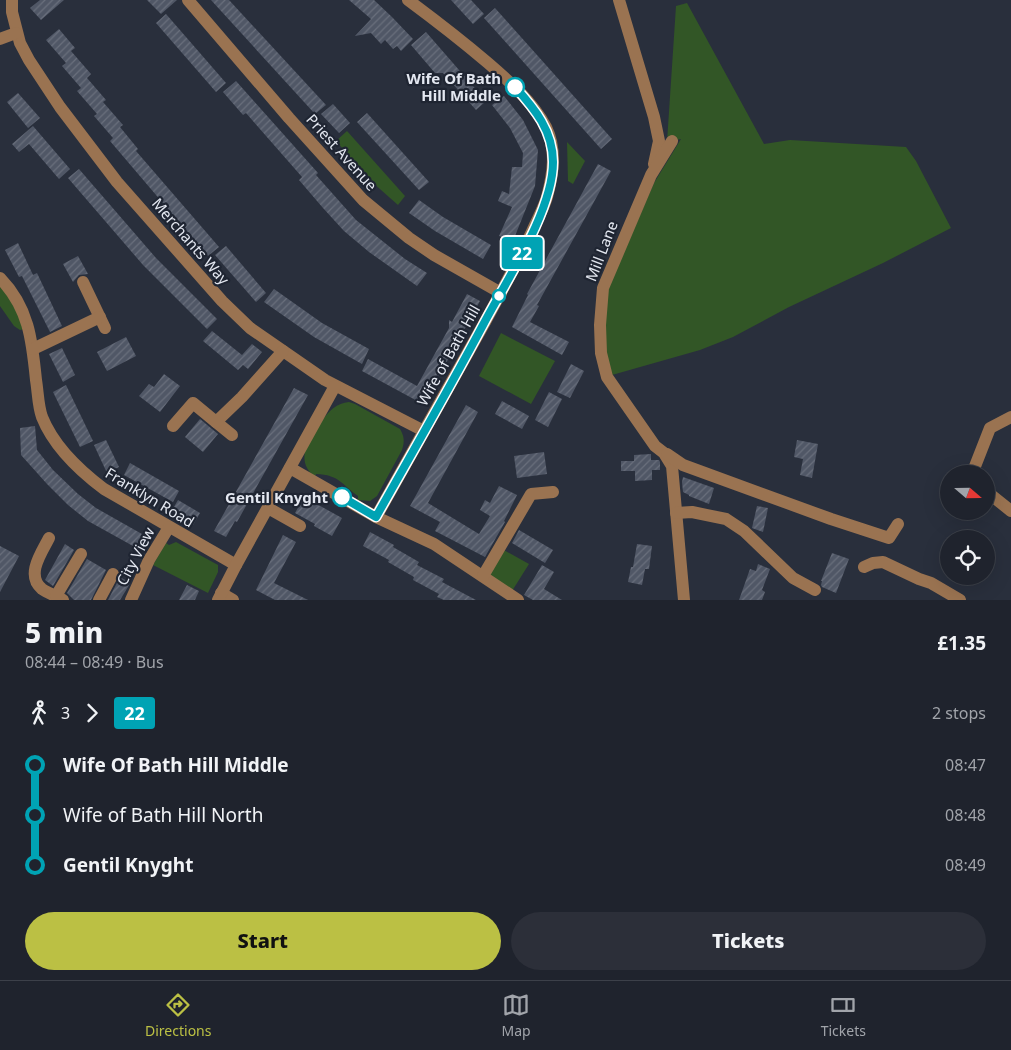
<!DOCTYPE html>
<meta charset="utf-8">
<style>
body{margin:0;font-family:"Noto Sans",sans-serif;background:#2c2f39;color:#f1f3f6;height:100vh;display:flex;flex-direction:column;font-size:19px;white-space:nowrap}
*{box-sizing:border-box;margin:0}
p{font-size:16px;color:#a1a4aa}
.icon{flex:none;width:28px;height:28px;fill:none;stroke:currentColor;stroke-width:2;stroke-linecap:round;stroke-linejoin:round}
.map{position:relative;height:600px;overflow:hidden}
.details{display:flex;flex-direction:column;background:#1f232d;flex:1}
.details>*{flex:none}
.badge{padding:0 10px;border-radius:4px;font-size:18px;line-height:32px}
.needle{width:32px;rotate:110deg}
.fabs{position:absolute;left:940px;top:465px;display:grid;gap:10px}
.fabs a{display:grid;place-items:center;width:55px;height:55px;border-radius:50%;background:#1f232d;box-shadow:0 5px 20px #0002,0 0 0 1px #3c4049;font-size:25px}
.map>.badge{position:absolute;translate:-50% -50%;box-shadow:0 0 0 2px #fff}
.legs{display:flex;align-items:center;gap:8px;height:55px;padding:0 25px;font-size:16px}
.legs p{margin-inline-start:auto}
.summary{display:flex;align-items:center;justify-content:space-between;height:85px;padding:0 25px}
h1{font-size:28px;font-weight:800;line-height:38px}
.primary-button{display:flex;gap:10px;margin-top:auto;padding:10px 25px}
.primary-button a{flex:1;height:58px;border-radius:30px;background:#bbc044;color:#111;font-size:20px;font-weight:800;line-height:58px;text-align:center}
.primary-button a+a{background:#2c2f39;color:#f1f3f6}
ul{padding:0 25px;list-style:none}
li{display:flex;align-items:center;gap:18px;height:50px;font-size:19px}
li i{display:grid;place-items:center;width:8px;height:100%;margin:0 6px;background:currentColor}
li i::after{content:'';width:12px;height:12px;margin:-6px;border:4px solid;border-radius:50%;background:#1f232d}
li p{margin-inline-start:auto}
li:first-child i{background:linear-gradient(#0000 50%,currentColor 0)}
li:last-child i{background:linear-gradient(currentColor 50%,#0000 0)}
.dock{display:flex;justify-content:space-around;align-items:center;height:70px;border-top:1px solid #3c4049;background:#1f232d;font-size:14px;color:#a1a4aa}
.dock a{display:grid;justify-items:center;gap:2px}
.dock .selected{color:#bbc044}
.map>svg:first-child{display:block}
.green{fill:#325626}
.building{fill:url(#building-hatch)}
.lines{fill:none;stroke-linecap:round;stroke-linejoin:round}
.minor{stroke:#9a7351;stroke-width:12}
.line-1-casing{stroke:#fff;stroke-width:11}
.line-1{stroke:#00a3b4;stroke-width:8}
.stop-1-dot{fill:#fff;stroke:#00a3b4;stroke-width:2.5}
.labels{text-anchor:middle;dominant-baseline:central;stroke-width:4.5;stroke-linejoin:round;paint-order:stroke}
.stop-label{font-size:15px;font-weight:bold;fill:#e4e8f1;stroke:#1f2532;text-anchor:end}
.street-label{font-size:15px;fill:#e4e8f1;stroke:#1f2532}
</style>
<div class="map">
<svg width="1011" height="600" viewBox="0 0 1011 600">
<defs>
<pattern id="building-hatch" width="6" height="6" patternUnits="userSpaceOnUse" patternTransform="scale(1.25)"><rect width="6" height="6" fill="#505766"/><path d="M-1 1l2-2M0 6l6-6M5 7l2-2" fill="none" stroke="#696f7c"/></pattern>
</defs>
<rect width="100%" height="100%" fill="#292f3c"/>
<g class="green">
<polygon points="687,3 764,144 790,140 906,147 916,161 951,228 883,263 789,307 733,337 700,350 612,375 603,341 608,288 654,183 681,139 667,142 676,6"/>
<polygon points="347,131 405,196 398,205 372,182 336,141"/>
<polygon points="567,142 585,161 573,184 568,181"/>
<polygon points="0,284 11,298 24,329 20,330 14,326 0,306"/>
<polygon points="501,333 555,361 531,404 479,376"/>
<path d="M349,402L355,404L400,429C404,436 405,441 402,450L377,496L370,501L358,500V496C341,484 340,475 316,474L315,477C306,470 303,462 305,451C316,433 325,404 349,402Z"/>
<polygon points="176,542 218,565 218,572 208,593 153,565 166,543 169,545"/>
<polygon points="502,549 529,564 512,591 487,574"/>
</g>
<g class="building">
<polygon points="40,0 64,0 41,20 30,8"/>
<polygon points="147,0 177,0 161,14"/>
<polygon points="211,0 229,0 326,105 315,114"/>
<polygon points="349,0 374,0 392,17 413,39 401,51 397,46 393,49 385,40 381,44 371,33 355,36 371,19"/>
<polygon points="451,0 471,0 484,14 473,24"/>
<polygon points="495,8 612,139 601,149 484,18"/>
<polygon points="166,14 226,83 216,92 156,23"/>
<polygon points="59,29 75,48 71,51 91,74 87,78 106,100 103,102 123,125 120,127 138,149 136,151 219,247 208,256 110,141 113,138 94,116 97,114 77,91 81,88 62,66 66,63 46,40"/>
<polygon points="426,32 486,101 476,110 443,73 435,73 411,45"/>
<polygon points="236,81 318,173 316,175 356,220 405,259 427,273 417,286 369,252 344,231 323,208 299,180 302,177 246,113 243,115 223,92"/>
<polygon points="18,93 40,118 28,128 7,102"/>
<polygon points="504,96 523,120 538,150 535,186 513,241 499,236 512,207 498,201 502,191 509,194 512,167 522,167 523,153 510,128 492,105"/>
<polygon points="333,104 350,123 339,133 321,114"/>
<polygon points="367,113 429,182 419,190 357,122"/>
<polygon points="33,126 70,169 59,179 29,144 19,152 12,144"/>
<polygon points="598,164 611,171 537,305 539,306 530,322 569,342 562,355 512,327 528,295 527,294"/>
<polygon points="79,169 156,258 217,319 207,329 143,265 68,178"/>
<polygon points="419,200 443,217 491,245 483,259 435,231 409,213"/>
<polygon points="18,243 33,275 37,273 62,326 50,332 22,276 19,277 5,250"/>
<polygon points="226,246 266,293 256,302 215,255"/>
<polygon points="78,256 88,274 79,275 73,282 63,264"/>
<polygon points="274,289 322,323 369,349 362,364 314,337 264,302"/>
<polygon points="467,294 480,301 439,376 437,375 421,403 362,371 368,359 417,386 449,328 449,320 452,322"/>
<polygon points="212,331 242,355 252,344 262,352 248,369 243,365 238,370 203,341"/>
<polygon points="126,337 136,356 107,371 97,352"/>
<polygon points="62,348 75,375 63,382 49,354"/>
<polygon points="571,364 584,371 570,398 557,392"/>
<polygon points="164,374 180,386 160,412 139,396 149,384 154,387"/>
<polygon points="66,385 93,441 80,447 53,392"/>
<polygon points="294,388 308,395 237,522 235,521 226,537 214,531"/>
<polygon points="549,392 562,399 548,427 535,420"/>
<polygon points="502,401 529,416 522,429 495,414"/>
<polygon points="466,405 478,412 428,503 479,534 490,516 480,510 485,500 490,503 499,486 517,495 504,521 505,522 485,557 435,531 440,522 410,506"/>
<polygon points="200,419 218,434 203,452 185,437"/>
<polygon points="35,426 37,450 53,470 78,494 96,508 149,538 142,551 88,521 68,505 47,484 21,455 20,428"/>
<polygon points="106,440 119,467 107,473 94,445"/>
<polygon points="797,440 818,444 812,478 800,475 803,459 794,457"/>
<polygon points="544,452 547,474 517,478 514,456"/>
<polygon points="651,454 651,460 659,460 660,462 660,470 652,470 652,480 635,481 635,471 621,471 621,461 634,461 634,455"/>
<polygon points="130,463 179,491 173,502 124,475"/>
<polygon points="683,477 714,488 709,504 689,496 689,495 683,492 682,482"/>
<polygon points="304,497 342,518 332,536 314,526 315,524 295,513"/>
<polygon points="178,500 200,513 193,525 171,512"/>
<polygon points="757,506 768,508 763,532 752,528"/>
<polygon points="519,530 553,550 545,563 512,543"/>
<polygon points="370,532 394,545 393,547 419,562 417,565 444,579 442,582 476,600 444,600 437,597 439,594 413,580 414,577 388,562 389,560 363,546"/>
<polygon points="283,535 296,542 274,583 308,600 275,600 256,590"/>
<polygon points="65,544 74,550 53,586 45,580"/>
<polygon points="637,544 652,546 649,569 645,569 642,585 628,582 631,567 633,567"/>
<polygon points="0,546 19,556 0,592"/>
<polygon points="832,553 849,559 836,593 822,587 821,585 822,581 821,581"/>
<polygon points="87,559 106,570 91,600 74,600 67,593"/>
<polygon points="758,564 770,569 762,590 765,592 762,600 739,600 750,569 756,571"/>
<polygon points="542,565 554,572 544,589 562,600 533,600 524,595"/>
<polygon points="120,577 130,583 128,587 120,600 108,600"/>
<polygon points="187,585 199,591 195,600 179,600"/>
</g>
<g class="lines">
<g class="minor">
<polyline points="12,0 12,12 20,43 29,60 60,107 117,182 222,301 250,328 325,380 424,431"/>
<polyline points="188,0 289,118 363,200 409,238 434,255 501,293"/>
<polyline points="619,0 654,117 659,141 654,164"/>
<polyline points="0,39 16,33"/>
<polyline points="672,141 651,175 603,288 600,325 601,353 607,377 655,446 664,453 672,466 684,600"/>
<path d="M0,278C29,308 32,340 36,380C38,392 38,406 42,417C54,447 80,471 104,489L236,565"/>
<polyline points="83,282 105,328"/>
<polyline points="33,349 100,317"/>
<polyline points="216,422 232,435"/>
<polyline points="173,426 193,403 216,422 242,397 283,351"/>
<polyline points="667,454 683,465 831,519 889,538 898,524"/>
<polyline points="290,468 376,517 434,544 518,600"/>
<polyline points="972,474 990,428 1011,417"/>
<polyline points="986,491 1011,511"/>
<polyline points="268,508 300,526"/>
<polyline points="676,513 692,512 726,519 744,531 793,578 815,590"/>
<path d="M376,517C412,452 449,387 485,322C502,290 520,259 535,225C539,216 544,207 547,197C553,174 557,150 546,127C532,101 510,82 488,63C462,41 435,20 408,0"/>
<path d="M49,538C42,552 25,575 42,589C48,593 56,596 63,600"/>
<polyline points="864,567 873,563 883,562 919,579 931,583 960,600"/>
<polyline points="483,576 531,494 553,492"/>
<polyline points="221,593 233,600"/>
<polyline points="56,596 81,554"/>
<polyline points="99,600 113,574"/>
<polyline points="131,600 149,560 169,527"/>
<polyline points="218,600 236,565 335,386"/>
</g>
</g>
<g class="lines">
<defs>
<path id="line-1" d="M342,497L376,517C412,453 449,389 483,325C506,281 553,211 553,162C553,131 535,109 515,87"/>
</defs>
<use href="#line-1" class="line-1-casing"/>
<use href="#line-1" class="line-1"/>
</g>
<g class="stop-1-dot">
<circle cx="515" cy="87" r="9"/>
<circle cx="499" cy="296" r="6"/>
<circle cx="342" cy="497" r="9"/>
</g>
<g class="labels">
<g class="stop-label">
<text x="501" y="78">Wife Of Bath<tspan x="501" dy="17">Hill Middle</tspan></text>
<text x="328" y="497">Gentil Knyght</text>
</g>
<g class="street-label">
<text transform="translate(342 152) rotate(48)">Priest Avenue</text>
<text transform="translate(191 241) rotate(49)">Merchants Way</text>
<text transform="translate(601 251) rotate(-69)">Mill Lane</text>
<text transform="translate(448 355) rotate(-61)">Wife of Bath Hill</text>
<text transform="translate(150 497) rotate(31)">Franklyn Road</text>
<text transform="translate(135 556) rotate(-62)">City View</text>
</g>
</g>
</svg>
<div class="fabs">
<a><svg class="needle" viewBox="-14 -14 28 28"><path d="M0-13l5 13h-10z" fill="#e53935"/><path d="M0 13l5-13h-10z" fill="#a1a4aa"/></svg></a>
<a><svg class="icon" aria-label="locate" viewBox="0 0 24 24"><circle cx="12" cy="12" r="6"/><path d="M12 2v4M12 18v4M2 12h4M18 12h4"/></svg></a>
</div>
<b class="badge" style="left:522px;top:253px;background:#00a3b4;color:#fff">22</b>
</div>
<section class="details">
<div class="summary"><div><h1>5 min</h1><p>08:44 – 08:49 · Bus</p></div><b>£1.35</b></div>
<div class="legs"><svg class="icon" aria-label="walk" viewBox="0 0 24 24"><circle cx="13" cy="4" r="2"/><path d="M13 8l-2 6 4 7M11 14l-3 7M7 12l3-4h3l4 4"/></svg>3<svg class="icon" aria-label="forward" viewBox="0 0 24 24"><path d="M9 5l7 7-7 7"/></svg><b class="badge" style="background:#00a3b4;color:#fff">22</b><p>2 stops</p></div>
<ul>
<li><i style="color:#00a3b4"></i><b>Wife Of Bath Hill Middle</b><p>08:47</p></li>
<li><i style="color:#00a3b4"></i><span>Wife of Bath Hill North</span><p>08:48</p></li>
<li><i style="color:#00a3b4"></i><b>Gentil Knyght</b><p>08:49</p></li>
</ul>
<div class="primary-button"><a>Start</a><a>Tickets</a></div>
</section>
<nav class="dock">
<a class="selected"><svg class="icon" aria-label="directions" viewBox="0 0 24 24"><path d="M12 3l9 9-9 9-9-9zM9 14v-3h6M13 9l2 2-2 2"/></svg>Directions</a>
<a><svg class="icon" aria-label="map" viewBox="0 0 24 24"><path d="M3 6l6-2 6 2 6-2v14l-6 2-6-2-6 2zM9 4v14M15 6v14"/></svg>Map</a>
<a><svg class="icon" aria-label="tickets" viewBox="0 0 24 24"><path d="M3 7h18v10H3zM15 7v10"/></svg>Tickets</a>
</nav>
